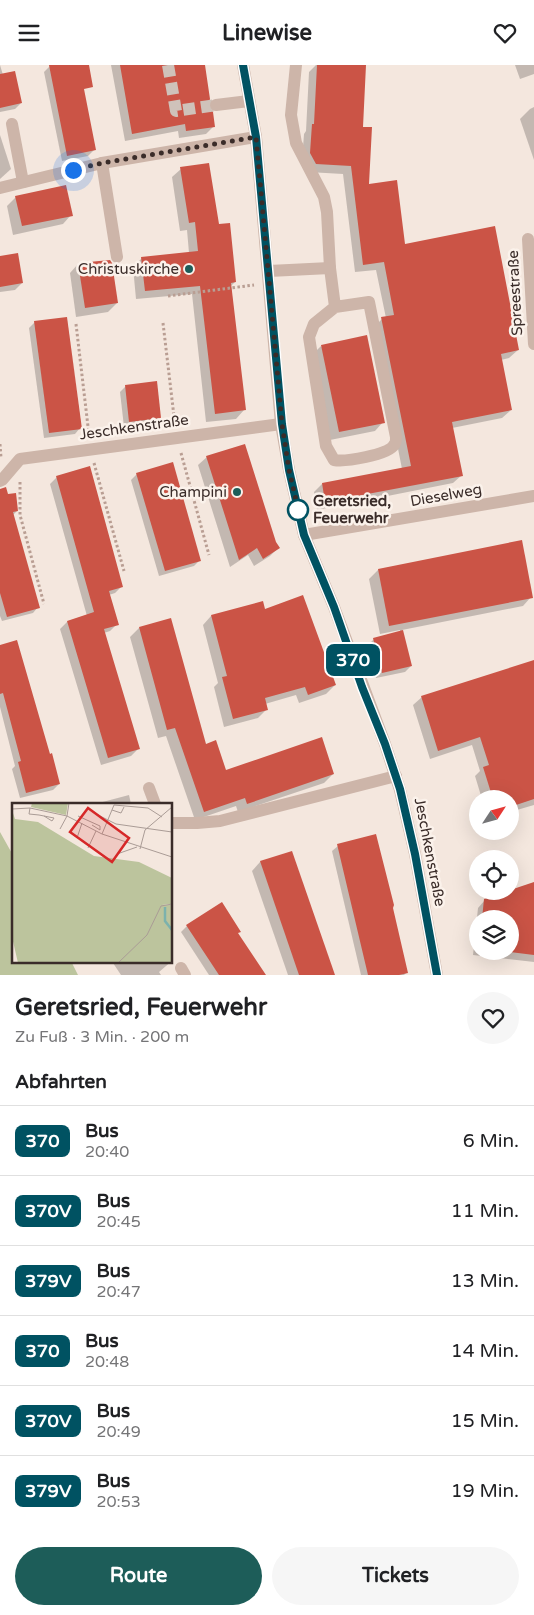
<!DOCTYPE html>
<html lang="de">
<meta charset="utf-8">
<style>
body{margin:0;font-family:"Varela Round",sans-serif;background:#f6f6f6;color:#202124;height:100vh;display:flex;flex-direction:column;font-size:19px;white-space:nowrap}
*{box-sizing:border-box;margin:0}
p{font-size:16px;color:#757577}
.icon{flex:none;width:28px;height:28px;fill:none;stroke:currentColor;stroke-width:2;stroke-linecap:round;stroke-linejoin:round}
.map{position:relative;height:910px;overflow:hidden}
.panel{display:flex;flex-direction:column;background:#fff;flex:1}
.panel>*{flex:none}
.badge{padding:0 10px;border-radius:8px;font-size:18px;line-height:32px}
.needle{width:32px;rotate:54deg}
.fabs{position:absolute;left:469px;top:725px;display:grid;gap:10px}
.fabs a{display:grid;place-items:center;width:50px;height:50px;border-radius:50%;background:#fff;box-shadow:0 5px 20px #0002;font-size:25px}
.you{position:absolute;width:25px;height:25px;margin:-12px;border:4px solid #fff;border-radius:50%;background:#1a73e8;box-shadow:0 0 0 8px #1a73e833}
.map>.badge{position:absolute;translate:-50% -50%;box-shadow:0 0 0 2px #fff}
h2{padding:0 15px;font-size:19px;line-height:45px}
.round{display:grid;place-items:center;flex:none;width:52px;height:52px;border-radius:26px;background:#f6f6f6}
.overview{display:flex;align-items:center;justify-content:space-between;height:85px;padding:0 15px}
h1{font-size:24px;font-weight:700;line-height:38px}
.action{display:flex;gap:10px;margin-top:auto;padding:10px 15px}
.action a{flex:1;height:58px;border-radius:30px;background:#1d5d59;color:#fff;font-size:20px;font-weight:700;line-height:58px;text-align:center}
.action a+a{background:#f6f6f6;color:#202124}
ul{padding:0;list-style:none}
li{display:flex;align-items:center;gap:15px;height:70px;padding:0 15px;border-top:1px solid #e0e0e0}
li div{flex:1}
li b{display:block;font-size:19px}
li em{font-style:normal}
li .badge{min-width:55px;font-weight:700;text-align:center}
header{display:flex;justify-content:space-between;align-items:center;height:65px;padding:0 15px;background:#fff;font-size:22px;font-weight:700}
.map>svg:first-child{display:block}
.green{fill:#bcc49d}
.shadow{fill:#0003;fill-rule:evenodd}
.building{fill:#cb5446}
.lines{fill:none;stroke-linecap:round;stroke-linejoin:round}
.minor-tunnel{stroke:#cfc2ba;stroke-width:12;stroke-dasharray:12 6;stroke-linecap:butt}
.path{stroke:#b99e93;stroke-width:3;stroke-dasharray:2.5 2.5;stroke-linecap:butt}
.minor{stroke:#cdb5a9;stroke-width:12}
.line-casing{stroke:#fff;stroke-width:11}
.line{stroke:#005262;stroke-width:8}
.walk{stroke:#3a2c29;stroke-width:5;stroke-dasharray:0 9}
.poi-dot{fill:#1d5d59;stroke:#fbf2eb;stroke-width:2}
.stop-dot{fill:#fff;stroke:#005262;stroke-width:2.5}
.labels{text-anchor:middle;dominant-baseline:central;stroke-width:5;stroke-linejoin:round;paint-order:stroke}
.poi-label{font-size:15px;fill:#3a2c29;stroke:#fbf2eb;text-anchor:end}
.street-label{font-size:15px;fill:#3a2c29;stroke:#fbf2eb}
.stop-label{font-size:15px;font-weight:bold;fill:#3a2c29;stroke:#fbf2eb;text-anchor:start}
.inset-river{fill:none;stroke:#7cb2ad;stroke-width:2.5}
.inset-road{fill:none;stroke:#aa9c96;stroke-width:1}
.view{fill:#d62828;fill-opacity:0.15;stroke:#d62828;stroke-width:2.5}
.inset-edge{fill:none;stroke:#3a2c29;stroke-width:2.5}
</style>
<header><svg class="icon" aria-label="menu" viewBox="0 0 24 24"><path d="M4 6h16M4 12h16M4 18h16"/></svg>Linewise<svg class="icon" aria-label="heart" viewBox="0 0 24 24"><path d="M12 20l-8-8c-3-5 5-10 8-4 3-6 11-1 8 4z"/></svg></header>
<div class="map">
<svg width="534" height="910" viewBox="0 0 534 910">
<rect width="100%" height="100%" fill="#f4e7de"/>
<polygon class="green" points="0,767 14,792 14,896 71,896 78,910 0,910"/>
<g class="shadow">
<polygon points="0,0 3,10 21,38 15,44 0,47"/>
<polygon points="56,0 74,0 94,85 88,91 62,96 44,7 50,1"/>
<polygon points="111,0 203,0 207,42 214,61 206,69 179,73 178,66 125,76"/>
<polygon points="316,0 342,0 362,63 368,120 404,180 518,285 509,293 501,295 511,345 502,353 452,363 462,410 453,418 317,445 314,427 322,419 402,404 374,262 382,254 386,253 376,205 355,207 343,109 308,107 302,96 304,69 306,66 309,7"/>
<polygon points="515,0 534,0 534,9 520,14"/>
<polygon points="534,42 534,95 520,54 530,44"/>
<polygon points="0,70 11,104 0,114"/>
<polygon points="181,104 218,161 235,217 231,221 244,345 236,354 206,357 192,229 136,234 133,202 142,193 189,188 187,165 180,166 172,112"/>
<polygon points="16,132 71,150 63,159 13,170 7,141"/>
<polygon points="0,192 22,218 15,225 0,227"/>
<polygon points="78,199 117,238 108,247 76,252 70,208"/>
<polygon points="35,257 80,363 75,369 44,373 29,263"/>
<polygon points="321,281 383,357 375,366 330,375 312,290"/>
<polygon points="126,321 160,353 154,359 124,362 120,327"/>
<polygon points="207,392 278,483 270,491 254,501 248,490 230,502 198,400"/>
<polygon points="137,409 200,495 194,501 159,511 131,415"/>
<polygon points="57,412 122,521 115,528 109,530 117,559 110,566 104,568 138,684 131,691 101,700 60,564 67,557 87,551 50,419"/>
<polygon points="0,432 17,446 13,450 38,542 33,548 2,556 0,551"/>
<polygon points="378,505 531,532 523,541 402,565 411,601 405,607 376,613 368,580 374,574 400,567 400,565 380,569 369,514"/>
<polygon points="264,546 335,620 326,629 299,638 296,630 265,639 266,645 258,653 224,662 214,622 218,618 203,560 211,551"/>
<polygon points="170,555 205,680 225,707 333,709 324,718 238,747 236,741 195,755 166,671 158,673 130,572 139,563"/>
<polygon points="0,581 49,690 59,719 53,725 20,733 12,704 15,701 0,642"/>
<polygon points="534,597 534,740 510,747 510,734 482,734 475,711 480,706 472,680 430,694 413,640 422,632"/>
<polygon points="129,730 131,739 95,739"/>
<polygon points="338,781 391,843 407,907 404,910 361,910 332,786"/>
<polygon points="291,788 333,910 288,910 252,806 260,797"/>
<path d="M534,819V897L473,890L478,843L485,835ZM478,854H510V886H478Z"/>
<polygon points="187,861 264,910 209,910 181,867"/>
<polygon points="171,892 173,895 159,907 161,910 121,910 113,898 115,896 171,896"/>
</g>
<g class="building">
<polygon points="49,0 89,0 93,22 84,24 96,85 67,91"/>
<polygon points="120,0 205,0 210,34 208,41 213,47 215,62 186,66 185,59 132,69"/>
<polygon points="317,0 366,0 363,62 372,62 369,119 397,115 405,179 495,161 519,285 501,289 512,345 452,357 463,411 325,437 322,418 411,401 381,252 394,250 384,197 363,200 351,101 316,99 310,88 312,59 314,59"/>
<polygon points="15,6 22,38 0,43 0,9"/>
<polygon points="209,98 219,159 230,158 236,217 231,218 246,345 215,349 200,221 145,226 141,192 198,186 195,157 189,158 180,102"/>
<polygon points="66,120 73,151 22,161 15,131"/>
<polygon points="18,188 23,218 0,222 0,191"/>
<polygon points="110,195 112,198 118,238 85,243 78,198"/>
<polygon points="67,252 82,364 49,368 34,256"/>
<polygon points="367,270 385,358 339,367 321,280"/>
<polygon points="157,316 161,353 129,357 125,320"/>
<polygon points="245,379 276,477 280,483 263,494 257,483 239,495 206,391"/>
<polygon points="173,397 201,496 165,506 136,408"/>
<polygon points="90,401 123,522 109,526 119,560 104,564 140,684 108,693 67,556 94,547 56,411"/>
<polygon points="6,422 8,429 16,428 18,446 13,447 40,543 7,552 0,528 0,424"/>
<polygon points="522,475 533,533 389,561 378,504"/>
<polygon points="303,530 336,620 308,630 305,622 265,633 268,645 233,654 222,612 227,611 211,550 263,536 265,544"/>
<polygon points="171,553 206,679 216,675 226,705 322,672 334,709 247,739 245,733 204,747 175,663 167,665 139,562"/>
<polygon points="403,565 412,601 382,608 373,573"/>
<polygon points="17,575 50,689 52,688 60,719 26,728 18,697 21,696 3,628 0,629 0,580"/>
<polygon points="534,595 534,734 510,742 510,734 493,734 483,702 489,700 480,672 438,686 421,631"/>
<polygon points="376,769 394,840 393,843 408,908 399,910 368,910 337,779"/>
<polygon points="292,786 335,910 299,910 260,796"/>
<polygon points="534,817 534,890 510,887 510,854 482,854 484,834"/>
<polygon points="222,837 241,867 238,868 266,910 219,910 186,860"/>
</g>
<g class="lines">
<polyline class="minor-tunnel" points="168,0 176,46 216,40"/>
<g class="path">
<polyline points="168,231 254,220"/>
<polyline points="163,258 175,360"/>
<polyline points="76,259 89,370"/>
<polyline points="0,379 1,393"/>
<polyline points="181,388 209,490"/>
<polyline points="94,398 124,506"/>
<polyline points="20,417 20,450 44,539"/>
</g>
<g class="minor">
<polyline points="243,0 256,72 281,359 289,405 304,470 334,542 385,679 400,725 415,789 437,910"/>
<path d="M296,0L291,50L296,78L324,132L327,147L330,203L335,242L369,237L396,372C396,375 396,378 394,380C388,390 345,397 334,395L326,381L309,272L314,259L335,242"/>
<polyline points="216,40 249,36"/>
<polyline points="12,59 23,117"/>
<polyline points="102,98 117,192"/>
<polyline points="0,123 102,98 256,72"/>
<polyline points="528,174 534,279"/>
<polyline points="269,206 330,203"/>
<polyline points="0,416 2,415 20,394 281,359"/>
<polyline points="304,470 534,431"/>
<polyline points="149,723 155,739"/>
<polyline points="171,758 197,758 220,756 396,711"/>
<polyline points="181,903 185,910"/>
</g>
</g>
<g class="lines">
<defs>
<polyline id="line" points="243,0 256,72 282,359 289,405 304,470 334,542 362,622 385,679 400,724 415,789 437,910"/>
</defs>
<use href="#line" class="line-casing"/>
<use href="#line" class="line"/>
<polyline class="walk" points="73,105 102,98 256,72 282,359 289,405 299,448 298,445"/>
</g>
<g class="poi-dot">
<circle cx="189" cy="204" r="5"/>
<circle cx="237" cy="427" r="5"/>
</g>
<circle class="stop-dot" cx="298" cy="445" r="10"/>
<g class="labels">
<g class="poi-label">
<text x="179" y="204">Christuskirche</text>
<text x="227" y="427">Champini</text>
</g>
<g class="street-label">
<text transform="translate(515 228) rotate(-93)">Spreestraße</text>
<text transform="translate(134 362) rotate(-8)">Jeschkenstraße</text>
<text transform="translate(446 430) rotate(-10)">Dieselweg</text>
<text transform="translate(430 787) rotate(79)">Jeschkenstraße</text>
</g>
<g class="stop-label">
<text x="313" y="436">Geretsried,<tspan x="313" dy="17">Feuerwehr</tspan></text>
</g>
</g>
<g transform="translate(12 738)">
<rect width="160" height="160" fill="#f4e7de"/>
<path d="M20,0H56L54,12L19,4ZM0,7L3,16L26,19L82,53L127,59L160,75V101L150,102H160V160H6L0,134Z" fill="#bcc49d"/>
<path class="inset-river" d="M153,104V118L160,127"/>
<path class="inset-road" d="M102,2L136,5L150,14M18,5L17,11L27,12L42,15L40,18L32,13M0,6L18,5L55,13L90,31L160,54M100,7L109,10L112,4M84,11L104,21L160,29M66,13L88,23V27L80,22M48,26L55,13L57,0M90,31L102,2M65,35L70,20M76,45L84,28M128,46L133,27L160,4M105,51L125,44M106,160L135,132L149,103L160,101"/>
<path class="view" d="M76,5L117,35L100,59L58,29Z"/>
<rect width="160" height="160" class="inset-edge"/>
</g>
</svg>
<div class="fabs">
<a><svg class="needle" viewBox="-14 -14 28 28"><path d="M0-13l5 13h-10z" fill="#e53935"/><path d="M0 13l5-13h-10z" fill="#757577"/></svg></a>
<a><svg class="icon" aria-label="locate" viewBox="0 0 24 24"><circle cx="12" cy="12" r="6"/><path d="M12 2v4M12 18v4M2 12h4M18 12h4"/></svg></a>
<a><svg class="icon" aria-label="layers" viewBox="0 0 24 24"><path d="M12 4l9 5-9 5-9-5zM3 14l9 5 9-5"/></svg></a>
</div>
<div class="you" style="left:73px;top:105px"></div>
<b class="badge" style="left:353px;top:595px;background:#005262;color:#fff">370</b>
</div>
<section class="panel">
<div class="overview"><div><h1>Geretsried, Feuerwehr</h1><p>Zu Fuß · 3 Min. · 200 m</p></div><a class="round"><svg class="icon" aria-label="heart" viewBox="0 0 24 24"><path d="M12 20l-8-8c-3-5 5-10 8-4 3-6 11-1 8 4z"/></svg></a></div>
<h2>Abfahrten</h2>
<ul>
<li><span class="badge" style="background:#005262;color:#fff">370</span><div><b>Bus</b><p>20:40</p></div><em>6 Min.</em></li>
<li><span class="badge" style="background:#005262;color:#fff">370V</span><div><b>Bus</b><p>20:45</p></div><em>11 Min.</em></li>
<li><span class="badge" style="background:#005262;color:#fff">379V</span><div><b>Bus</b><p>20:47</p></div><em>13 Min.</em></li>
<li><span class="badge" style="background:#005262;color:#fff">370</span><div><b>Bus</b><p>20:48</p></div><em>14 Min.</em></li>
<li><span class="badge" style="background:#005262;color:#fff">370V</span><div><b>Bus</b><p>20:49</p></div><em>15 Min.</em></li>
<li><span class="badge" style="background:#005262;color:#fff">379V</span><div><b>Bus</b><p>20:53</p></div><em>19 Min.</em></li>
</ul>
<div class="action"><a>Route</a><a>Tickets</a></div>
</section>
